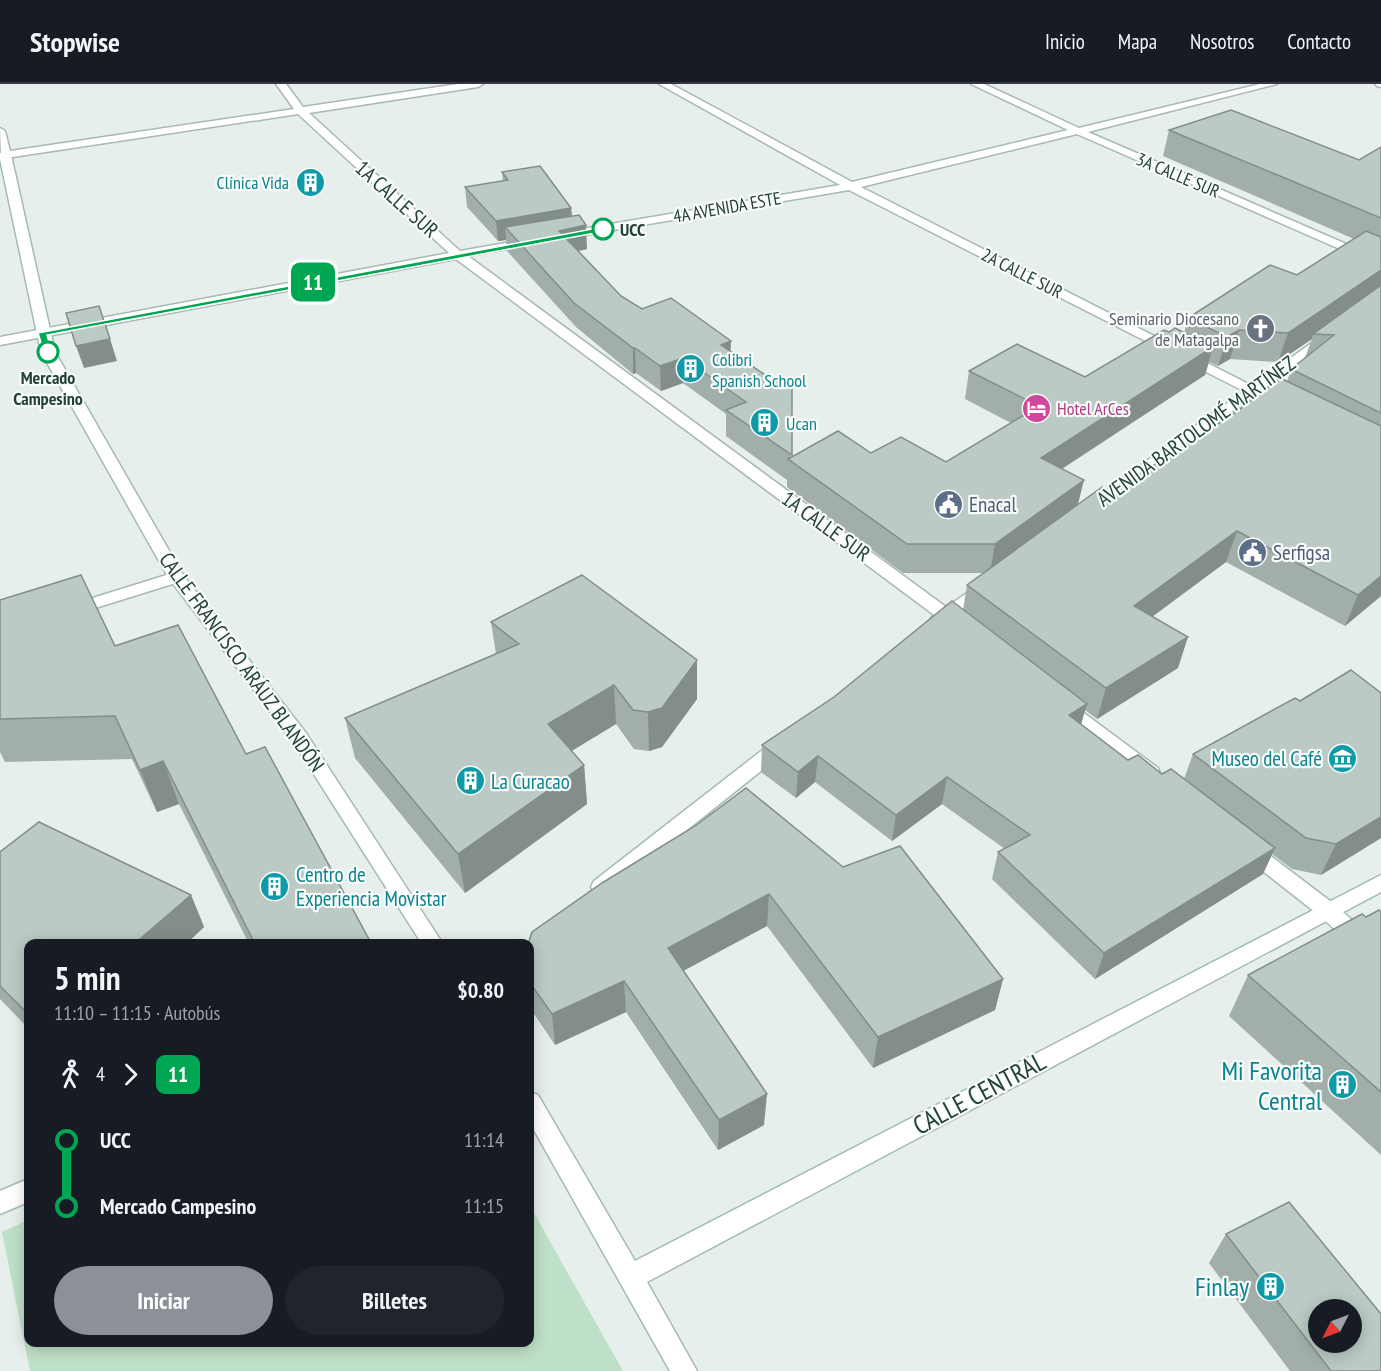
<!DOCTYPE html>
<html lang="es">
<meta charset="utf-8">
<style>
body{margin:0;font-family:"PT Sans Narrow",sans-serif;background:#20242c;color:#f1f3f6;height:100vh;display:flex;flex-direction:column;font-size:22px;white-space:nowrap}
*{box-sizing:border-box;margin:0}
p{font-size:20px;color:#9ea1a6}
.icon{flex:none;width:33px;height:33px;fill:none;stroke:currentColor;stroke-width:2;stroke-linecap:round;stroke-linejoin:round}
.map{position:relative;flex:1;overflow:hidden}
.panel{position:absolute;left:24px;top:855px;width:510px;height:408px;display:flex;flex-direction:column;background:#171b24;border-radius:12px;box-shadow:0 3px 15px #0003}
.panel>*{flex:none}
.badge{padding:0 12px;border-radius:9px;font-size:21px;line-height:39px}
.needle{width:39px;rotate:228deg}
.buttons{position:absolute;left:1308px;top:1215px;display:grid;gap:12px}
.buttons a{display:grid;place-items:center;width:54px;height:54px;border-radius:50%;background:#171b24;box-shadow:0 3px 15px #0003;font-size:30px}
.map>.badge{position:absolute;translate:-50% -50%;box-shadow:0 0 0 3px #fff}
.legs{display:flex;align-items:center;gap:9px;height:66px;padding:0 30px;font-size:20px}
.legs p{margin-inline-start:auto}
.summary{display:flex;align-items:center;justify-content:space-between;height:102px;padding:0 30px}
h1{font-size:33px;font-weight:700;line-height:45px}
.cta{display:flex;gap:12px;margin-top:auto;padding:12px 30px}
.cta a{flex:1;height:69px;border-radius:36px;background:#8c9099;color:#fff;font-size:24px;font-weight:700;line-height:69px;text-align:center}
.cta a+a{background:#20242c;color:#f1f3f6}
ul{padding:0 30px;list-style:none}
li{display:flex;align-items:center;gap:21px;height:66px;font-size:22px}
li i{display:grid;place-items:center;width:9px;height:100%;margin:0 8px;background:currentColor}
li i::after{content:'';width:15px;height:15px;margin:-8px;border:4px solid;border-radius:50%;background:#171b24}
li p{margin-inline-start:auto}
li:first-child i{background:linear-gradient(#0000 50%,currentColor 0)}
li:last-child i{background:linear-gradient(currentColor 50%,#0000 0)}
header{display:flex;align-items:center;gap:36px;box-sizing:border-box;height:84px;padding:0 30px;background:#171b24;border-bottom:2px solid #363941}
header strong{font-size:28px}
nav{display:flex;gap:33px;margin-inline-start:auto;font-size:21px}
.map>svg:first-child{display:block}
.green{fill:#bfe0c8}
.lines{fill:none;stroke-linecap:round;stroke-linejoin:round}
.street-casing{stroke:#a8b8b2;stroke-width:3}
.secondary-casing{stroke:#a4bbb3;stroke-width:3}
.street{fill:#fff;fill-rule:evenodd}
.secondary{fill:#fff;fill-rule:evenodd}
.wall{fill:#a1aea9;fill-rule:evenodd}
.shaded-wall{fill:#838d89}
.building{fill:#bbcac4;stroke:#838d89;stroke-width:1.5;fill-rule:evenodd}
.line-1{fill:#00a651;stroke:#fff;stroke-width:1.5}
.stop-1-dot{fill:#fff;stroke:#00a651;stroke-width:3}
.labels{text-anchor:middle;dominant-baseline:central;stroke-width:4.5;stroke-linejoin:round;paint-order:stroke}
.far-street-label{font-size:18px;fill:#24423a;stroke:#f7fbf9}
.far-culture-label{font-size:18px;fill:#0d838f;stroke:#f7fbf9;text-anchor:start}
.far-stop-label{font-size:18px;font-weight:bold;fill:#24423a;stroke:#f7fbf9;text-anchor:start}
.far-worship-label{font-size:18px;fill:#5b616d;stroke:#f7fbf9;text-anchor:end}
.far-hotel-label{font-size:18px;fill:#b23c85;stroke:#f7fbf9;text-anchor:start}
.street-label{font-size:21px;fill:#24423a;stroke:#f7fbf9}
.service-label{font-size:21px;fill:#4e5e75;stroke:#f7fbf9;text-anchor:start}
.culture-label{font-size:21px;fill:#0d838f;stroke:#f7fbf9;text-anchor:start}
.near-culture-label{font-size:26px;fill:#0d838f;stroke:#f7fbf9;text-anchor:end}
.near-street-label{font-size:26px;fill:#24423a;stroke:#f7fbf9}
</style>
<header>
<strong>Stopwise</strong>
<nav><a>Inicio</a><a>Mapa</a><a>Nosotros</a><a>Contacto</a></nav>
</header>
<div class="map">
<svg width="1381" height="1287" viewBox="0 0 1381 1287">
<rect width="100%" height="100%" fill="#e6efeb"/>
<polygon class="green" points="530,1122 623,1287 30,1287 2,1148 28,1136 28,1258 530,1258"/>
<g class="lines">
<defs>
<g id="street">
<polygon points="276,0 286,0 303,23 458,0 483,0 478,3 309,29 460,167 535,154 535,160 468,172 965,537 967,541 965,545 953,545 456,175 0,261 0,253 449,169 298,30 6,74 1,71 0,44 5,47 10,67 294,25"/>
<polygon points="659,0 671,0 852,98 1068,46 971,0 984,0 1079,44 1260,0 1277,0 1088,48 1381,175 1381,183 1077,50 861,103 1286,319 1286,325 1281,326 849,106 560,155 558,152 564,148 840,101"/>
<polygon points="1375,0 1381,0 1381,3 1377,2"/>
<polygon points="176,488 184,493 182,497 73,531 65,526 67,522"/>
<polygon points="1063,616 1069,618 1158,684 1160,689 1158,694 1144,694 1057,626 1054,622 1057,618"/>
<polygon points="1248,758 1255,760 1334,820 1381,862 1381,884 1374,881 1320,832 1241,770 1238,765 1241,760"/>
</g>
<g id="secondary">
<polygon points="6,68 11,71 55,268 183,491 306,649 443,860 422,860 294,659 168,493 41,268 0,75 0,69"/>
<polygon points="1327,248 1332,249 1332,255 1102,422 1092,422 1089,419 1092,416"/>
<polygon points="983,498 989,499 991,503 989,507 944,541 932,541 930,537 932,533"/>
<polygon points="780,655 786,657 789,662 786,667 608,809 601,811 594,809 591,803 594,797 774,657"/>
<polygon points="1381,791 1381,808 647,1198 697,1287 670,1287 530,1039 530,1008 538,1011 635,1177"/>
<polygon points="28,1095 28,1118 0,1130 0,1107"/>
</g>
</defs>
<use href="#street" class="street-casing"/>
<use href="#secondary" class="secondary-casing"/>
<use href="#street" class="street"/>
<use href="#secondary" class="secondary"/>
</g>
<g class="wall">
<path d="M1169,46L1359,76L1381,63V512L1345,542L1226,478L1152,532L1178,584L1097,635L1085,626L1081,640L1128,676L1162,690L1184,695L1193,670L1300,617L1381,609V754L1321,791L1292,785L1272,770L1263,790L1095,895L992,795L998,768L1005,765L942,720L892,757L815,698L796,714L761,688L762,661L963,526L967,501L983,489H903L787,403V396L726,352V330L683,299L661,307L636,289L633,290L576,243L507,167L506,156L498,157L467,123L465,103L503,97L502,88L571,124L572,132L587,165L578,167L621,212L642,225L731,267L783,303L792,299L791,373L871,369L946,378L1011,339L965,315L969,287L1085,293L1169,248L1184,249L1188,234L1297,191L1354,155L1163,72ZM1312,255L1305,274L1291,285L1287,298L1235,329L1112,408L1078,420L1062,385L1205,291L1209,278L1218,282L1230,275L1278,278Z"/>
<polygon points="0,516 115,562 246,670 265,663 372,860 249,860 179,720 157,728 132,675 5,678 0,668"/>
<polygon points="491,538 697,615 662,663 649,667 634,665 616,640 571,667 584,681 587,720 465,809 355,674 345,634 496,570"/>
<polygon points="0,768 191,811 204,843 186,860 28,860 28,944 0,915"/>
<polygon points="843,783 1003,895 995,926 873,984 767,842 683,887 764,1041 718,1066 626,928 555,961 530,924 530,860"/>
<polygon points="1381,828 1381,1071 1229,932 1248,891 1366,833"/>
<polygon points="1226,1150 1381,1287 1290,1287 1209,1179"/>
</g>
<g class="shaded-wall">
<polygon points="571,124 573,144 586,141 587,165 561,171 505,143 506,156 498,157 496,137"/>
<polygon points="1381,186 1381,207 1313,250 1312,255 1278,278 1288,249"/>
<polygon points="1239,246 1230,275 1218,282 1227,253"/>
<polygon points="110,255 117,277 84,284 76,262"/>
<polygon points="731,257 730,283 721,261"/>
<polygon points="1213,263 1205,291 1035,402 1041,374"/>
<polygon points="633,264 635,264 636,289 633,290"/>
<polygon points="683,274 683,299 661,307 660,282"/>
<polygon points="1084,396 1077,424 990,489 995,460"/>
<polygon points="1237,447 1226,478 1125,553 1134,522"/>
<polygon points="1381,492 1381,512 1345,542 1358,511"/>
<polygon points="1188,553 1178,584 1097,635 1106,604"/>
<polygon points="697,576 697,615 662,663 649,667 648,628"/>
<polygon points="614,601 616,640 552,679 548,640"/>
<polygon points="1087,620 1079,647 1069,631"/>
<polygon points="818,672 815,698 796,714 798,688"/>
<polygon points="163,677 179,720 157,728 140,686"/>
<polygon points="584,681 587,720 465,809 458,770"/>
<polygon points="947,693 942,720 892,757 896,731"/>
<polygon points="1381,733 1381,754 1321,791 1336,760"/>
<polygon points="1275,764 1263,790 1095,895 1104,869"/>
<polygon points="769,810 767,842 668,895 668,864"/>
<polygon points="191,811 204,843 186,860 134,860"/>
<polygon points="1003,895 995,926 873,984 878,953"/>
<polygon points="624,897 626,928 555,961 552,930"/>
<polygon points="767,1010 764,1041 718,1066 719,1036"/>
</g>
<g class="building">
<polygon points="1231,26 1359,76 1381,63 1381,134 1169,46"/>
<polygon points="540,82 571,124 496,137 465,103 508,96 502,88"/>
<polygon points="579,131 586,141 559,147 621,212 642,225 671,214 731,257 721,261 783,303 792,299 792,371 726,326 746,318 683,274 660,282 635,264 633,264 574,219 505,143"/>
<polygon points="1366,147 1381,153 1381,186 1288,249 1239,246 1227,253 1188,234 1270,181 1297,191"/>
<polygon points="1381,201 1381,329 1291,285 1334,251 1313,250"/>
<polygon points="99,222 110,255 76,262 66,229"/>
<polygon points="1175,244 1213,263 1041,374 1084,396 995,460 907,460 788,375 838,347 871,369 901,353 946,378 1039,322 969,287 1017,260 1085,293 1164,246 1169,248"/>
<polygon points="1280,294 1381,342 1381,492 1358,511 1237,447 1134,522 1188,553 1106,604 967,501 1102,403 1112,408 1235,329"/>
<polygon points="81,491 115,562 178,541 246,670 265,663 371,859 255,860 163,677 140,686 115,632 0,635 0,516"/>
<polygon points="582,491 697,576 662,624 648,628 633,626 614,601 548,640 584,681 458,770 345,634 519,560 491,538"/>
<polygon points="952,517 1087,620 1069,631 1128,676 1138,671 1162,690 1171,685 1275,764 1104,869 998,768 1030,751 947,693 896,731 818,672 798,688 762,661 834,613"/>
<polygon points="1351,586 1381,609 1381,733 1336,760 1306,754 1193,670 1295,614 1300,617"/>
<polygon points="746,704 843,783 900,762 1003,895 878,953 769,810 668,864 767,1010 719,1036 624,897 552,930 530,899 530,860 528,860 532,848 602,799 695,742"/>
<polygon points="39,738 191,811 134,860 28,860 28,930 0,902 0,768"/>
<polygon points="1379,826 1381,828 1381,1008 1248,891 1362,830 1366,833"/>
<path d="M1289,1118L1381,1230V1287H1331L1226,1150ZM1318,1226H1352V1258H1318Z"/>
</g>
<polygon class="line-1" points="603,143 606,147 47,251 52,268 48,270 44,268 38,249"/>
<defs>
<symbol id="building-disc" viewBox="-11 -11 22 22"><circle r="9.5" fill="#0f9aa8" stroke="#f7fbf9"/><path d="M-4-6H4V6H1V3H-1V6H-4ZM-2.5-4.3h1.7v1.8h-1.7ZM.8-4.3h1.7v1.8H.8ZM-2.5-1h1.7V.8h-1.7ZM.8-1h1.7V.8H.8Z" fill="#fff"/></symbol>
<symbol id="church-disc" viewBox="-11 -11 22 22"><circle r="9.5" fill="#6b7280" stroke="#f7fbf9"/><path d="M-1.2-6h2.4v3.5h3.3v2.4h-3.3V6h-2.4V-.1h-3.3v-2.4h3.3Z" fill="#fff"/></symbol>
<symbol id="hotel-disc" viewBox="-11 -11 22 22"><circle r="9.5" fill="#d1479c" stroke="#f7fbf9"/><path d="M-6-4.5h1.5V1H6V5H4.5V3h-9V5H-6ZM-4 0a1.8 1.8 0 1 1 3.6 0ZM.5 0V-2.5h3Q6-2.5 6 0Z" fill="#fff"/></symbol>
<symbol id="civic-disc" viewBox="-11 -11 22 22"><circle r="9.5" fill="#5c6f8a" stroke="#f7fbf9"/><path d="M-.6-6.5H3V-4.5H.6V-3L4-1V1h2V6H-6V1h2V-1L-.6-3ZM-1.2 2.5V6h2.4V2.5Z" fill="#fff"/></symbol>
<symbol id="museum-disc" viewBox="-11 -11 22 22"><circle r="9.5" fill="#0f9aa8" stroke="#f7fbf9"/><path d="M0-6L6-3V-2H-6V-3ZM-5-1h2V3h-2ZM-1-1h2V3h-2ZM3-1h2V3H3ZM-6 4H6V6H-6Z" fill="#fff"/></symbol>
</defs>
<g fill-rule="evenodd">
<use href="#building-disc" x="294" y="82" width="33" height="33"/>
<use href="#church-disc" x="1244" y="228" width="33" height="33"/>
<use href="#building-disc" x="674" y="268" width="33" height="33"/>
<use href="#hotel-disc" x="1020" y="308" width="33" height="33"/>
<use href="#building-disc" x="748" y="322" width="33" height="33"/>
<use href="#civic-disc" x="932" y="404" width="33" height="33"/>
<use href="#civic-disc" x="1236" y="452" width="33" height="33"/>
<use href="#museum-disc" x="1326" y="658" width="33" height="33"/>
<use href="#building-disc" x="454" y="680" width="33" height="33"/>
<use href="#building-disc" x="258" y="786" width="33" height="33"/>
<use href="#building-disc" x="1326" y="984" width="33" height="33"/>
<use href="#building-disc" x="1254" y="1186" width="33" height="33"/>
</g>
<g class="stop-1-dot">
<circle cx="603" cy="145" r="10"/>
<circle cx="48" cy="268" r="10"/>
</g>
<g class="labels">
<g class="far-street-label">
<text transform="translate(1178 91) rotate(23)">3A CALLE SUR</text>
<text transform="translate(727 123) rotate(-10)">4A AVENIDA ESTE</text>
<text transform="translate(1022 189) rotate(27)">2A CALLE SUR</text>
</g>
<g class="far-culture-label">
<text x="289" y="98" text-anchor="end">Clínica Vida</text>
<text x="712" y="275">Colibri<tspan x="712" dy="21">Spanish School</tspan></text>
<text x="786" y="339">Ucan</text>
</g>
<g class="far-stop-label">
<text x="620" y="145">UCC</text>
<text x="48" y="293" text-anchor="middle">Mercado<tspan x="48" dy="21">Campesino</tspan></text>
</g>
<g class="far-worship-label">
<text x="1239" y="234">Seminario Diocesano<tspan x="1239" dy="21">de Matagalpa</tspan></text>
</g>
<g class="far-hotel-label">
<text x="1057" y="324">Hotel ArCes</text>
</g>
<g class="street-label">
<text transform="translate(397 115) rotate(42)">1A CALLE SUR</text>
<text transform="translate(1196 347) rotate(-36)">AVENIDA BARTOLOMÉ MARTÍNEZ</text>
<text transform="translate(826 442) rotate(36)">1A CALLE SUR</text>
<text transform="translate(242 578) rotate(54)">CALLE FRANCISCO ARÁUZ BLANDÓN</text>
</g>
<g class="service-label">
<text x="969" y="420">Enacal</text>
<text x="1273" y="468">Serfigsa</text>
</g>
<g class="culture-label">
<text x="1322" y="674" text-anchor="end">Museo del Café</text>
<text x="491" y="697">La Curacao</text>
<text x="296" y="790">Centro de<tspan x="296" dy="24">Experiencia Movistar</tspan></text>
</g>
<g class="near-culture-label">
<text x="1322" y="986">Mi Favorita<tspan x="1322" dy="30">Central</tspan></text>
<text x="1249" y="1202">Finlay</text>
</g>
<g class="near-street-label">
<text transform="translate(979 1009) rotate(-28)">CALLE CENTRAL</text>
</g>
</g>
</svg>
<div class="buttons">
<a><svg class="needle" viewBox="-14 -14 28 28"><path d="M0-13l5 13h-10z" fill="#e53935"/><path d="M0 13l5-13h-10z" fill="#9ea1a6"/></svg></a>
</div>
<b class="badge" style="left:313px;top:198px;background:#00a651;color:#fff">11</b>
<section class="panel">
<div class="summary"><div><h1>5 min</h1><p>11:10 – 11:15 · Autobús</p></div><b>$0.80</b></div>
<div class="legs"><svg class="icon" aria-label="walk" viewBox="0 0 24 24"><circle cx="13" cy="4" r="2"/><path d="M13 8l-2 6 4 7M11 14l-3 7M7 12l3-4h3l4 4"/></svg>4<svg class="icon" aria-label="forward" viewBox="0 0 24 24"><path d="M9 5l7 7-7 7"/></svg><b class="badge" style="background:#00a651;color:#fff">11</b></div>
<ul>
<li><i style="color:#00a651"></i><b>UCC</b><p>11:14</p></li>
<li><i style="color:#00a651"></i><b>Mercado Campesino</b><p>11:15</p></li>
</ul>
<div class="cta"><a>Iniciar</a><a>Billetes</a></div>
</section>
</div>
